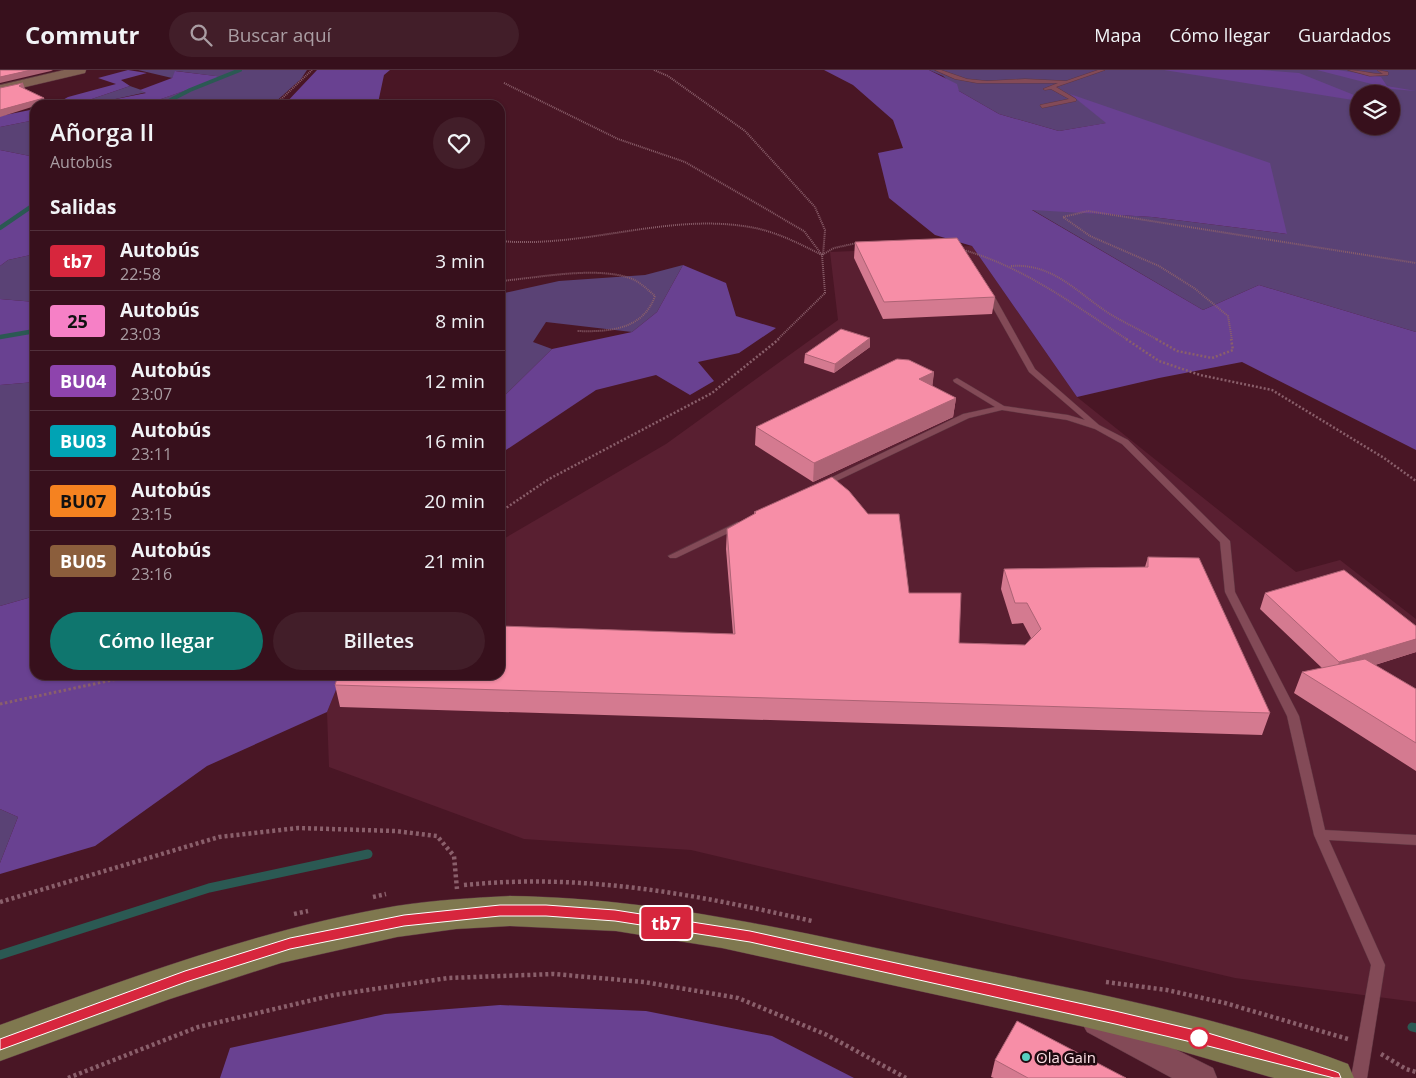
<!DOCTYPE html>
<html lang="es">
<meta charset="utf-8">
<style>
body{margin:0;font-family:"Open Sans",sans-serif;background:#421e29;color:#f1f3f6;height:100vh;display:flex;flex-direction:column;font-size:19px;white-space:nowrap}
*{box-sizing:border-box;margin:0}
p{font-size:16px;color:#aa9da3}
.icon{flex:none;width:28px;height:28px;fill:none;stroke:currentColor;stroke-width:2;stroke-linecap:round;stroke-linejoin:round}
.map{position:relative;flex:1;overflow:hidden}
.drawer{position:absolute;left:30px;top:30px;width:475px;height:580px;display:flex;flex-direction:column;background:#37101c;border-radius:15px;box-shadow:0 1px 4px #0004,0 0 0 1px #51303b}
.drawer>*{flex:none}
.badge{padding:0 10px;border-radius:4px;font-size:18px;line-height:32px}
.buttons{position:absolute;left:1350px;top:15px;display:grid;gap:10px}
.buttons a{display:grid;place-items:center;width:50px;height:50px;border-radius:50%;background:#37101c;box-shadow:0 1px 4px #0004,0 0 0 1px #51303b;font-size:25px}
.map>.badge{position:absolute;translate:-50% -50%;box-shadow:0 0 0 2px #fff}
h2{padding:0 20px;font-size:19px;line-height:45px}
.round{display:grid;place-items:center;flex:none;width:52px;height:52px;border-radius:26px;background:#421e29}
.headline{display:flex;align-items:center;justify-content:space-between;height:85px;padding:0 20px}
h1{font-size:24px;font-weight:600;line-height:38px}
.button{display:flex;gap:10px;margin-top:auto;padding:10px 20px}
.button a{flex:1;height:58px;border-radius:30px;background:#0f766e;color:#fff;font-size:20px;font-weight:600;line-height:58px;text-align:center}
.button a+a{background:#421e29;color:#f1f3f6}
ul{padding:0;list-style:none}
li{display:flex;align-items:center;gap:15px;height:60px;padding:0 20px;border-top:1px solid #51303b}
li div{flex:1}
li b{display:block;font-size:19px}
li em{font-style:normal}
li .badge{min-width:55px;font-weight:700;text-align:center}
header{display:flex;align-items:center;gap:30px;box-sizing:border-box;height:70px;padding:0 25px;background:#37101c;border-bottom:1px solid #51303b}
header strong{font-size:24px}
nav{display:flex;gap:28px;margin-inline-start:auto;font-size:18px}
.search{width:350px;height:45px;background:#421e29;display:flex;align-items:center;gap:12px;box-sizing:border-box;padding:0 18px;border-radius:28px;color:#aa9da3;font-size:19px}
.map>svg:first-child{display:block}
.built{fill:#591f31}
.green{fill:#5a4275;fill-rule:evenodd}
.forest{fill:#694191}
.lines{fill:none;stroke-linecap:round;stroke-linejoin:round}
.stream-far2{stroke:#2b5953;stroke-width:4}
.stream-far1{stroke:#2b5953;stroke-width:4.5}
.stream{stroke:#2b5953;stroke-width:9}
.lane-casing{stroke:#5f3642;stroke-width:1}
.street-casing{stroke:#5f3642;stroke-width:1}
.secondary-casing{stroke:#5f3642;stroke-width:1}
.primary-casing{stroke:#5f3642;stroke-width:1}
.path-far3{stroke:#8a5f6b;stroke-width:2;stroke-dasharray:1 1;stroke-linecap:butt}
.path-far2{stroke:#8a5f6b;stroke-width:2.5;stroke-dasharray:2 2;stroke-linecap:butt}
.path-far1{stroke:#8a5f6b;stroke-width:3;stroke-dasharray:2.5 2.5;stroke-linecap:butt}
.path{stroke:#8a5f6b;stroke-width:4.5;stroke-dasharray:3 3;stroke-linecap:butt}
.lane{fill:#834a57;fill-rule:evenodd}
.street{fill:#834a57;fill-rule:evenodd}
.secondary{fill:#816153;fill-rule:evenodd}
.primary{fill:#7f784f;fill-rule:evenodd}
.wall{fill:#d47a90}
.shaded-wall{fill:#ad6375}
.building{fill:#f78ea7;stroke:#ad6375}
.line{fill:#d7263d;stroke:#fff}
.stop-dot{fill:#fff;stroke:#d7263d;stroke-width:2.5}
.poi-dot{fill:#58cec0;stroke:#210a10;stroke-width:2}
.labels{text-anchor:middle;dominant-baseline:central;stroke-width:5;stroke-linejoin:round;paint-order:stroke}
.near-poi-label{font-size:15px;fill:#ffe3e8;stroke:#210a10;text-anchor:start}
</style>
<header>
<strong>Commutr</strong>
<div class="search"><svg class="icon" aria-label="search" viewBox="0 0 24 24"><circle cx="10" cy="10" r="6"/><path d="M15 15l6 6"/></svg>Buscar aquí</div>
<nav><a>Mapa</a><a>Cómo llegar</a><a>Guardados</a></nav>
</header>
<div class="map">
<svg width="1416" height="1008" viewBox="0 0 1416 1008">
<rect width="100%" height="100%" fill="#491625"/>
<polygon class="built" points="972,176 1077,327 1296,502 1340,490 1416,549 1416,932 1235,908 691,780 524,769 329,697 327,642 342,605 500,605 500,471 666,374 838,250 830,182"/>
<g class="green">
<polygon points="138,0 307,0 301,9 272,35 144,35 223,7 176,1 172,8"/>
<path d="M929,0H1416V262L1259,215L1203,240L1031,139L1152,147L1287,164L1072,25L1107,53L1059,61L999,44L959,21L943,6ZM1359,24H1391V56H1359Z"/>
<polygon points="130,16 147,22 111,30 80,33"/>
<polygon points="35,50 35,87 0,80 0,57"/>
<polygon points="35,184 35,232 0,229 0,196 8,190"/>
<polygon points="683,195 657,242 632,262 546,252 533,272 552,279 500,330 500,224 559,211 645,205"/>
<polygon points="35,312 35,526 0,536 0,315"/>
<polygon points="0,739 18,747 0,793"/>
</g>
<g class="forest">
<polygon points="128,0 147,3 121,10 130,16 83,32 111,30 146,23 140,20 172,8 175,1 224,7 144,35 54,35 68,27 116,14 98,8"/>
<polygon points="317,0 390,0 384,5 378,33 374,35 284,35"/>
<polygon points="824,0 929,0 957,14 959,21 999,44 1059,61 1106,53 1070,24 1270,93 1287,164 1152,147 1032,140 1203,240 1259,215 1416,262 1416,380 1242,292 1159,308 1077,327 972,176 935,165 889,128 878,83 903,78 893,50 853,15"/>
<polygon points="1164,0 1261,0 1299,3 1359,27 1359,31"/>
<polygon points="1317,0 1338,0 1381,7 1387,16 1416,21 1391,19"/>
<polygon points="35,39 35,50 0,57 0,46"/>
<polygon points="0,80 35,87 35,184 8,190 0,196"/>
<polygon points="683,195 726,213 736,246 776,258 739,283 698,292 714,311 690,325 656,305 596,320 500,384 500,330 552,279 632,262 657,242"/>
<polygon points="0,229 35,232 35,312 0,315"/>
<polygon points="35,526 35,605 342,605 327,642 207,696 95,776 0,804 0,793 18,747 0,739 0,536"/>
<polygon points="500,935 646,941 772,966 854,1008 220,1008 230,978 385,944"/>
</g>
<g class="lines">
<polyline class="stream-far2" points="161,35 190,20 240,0"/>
<g class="stream-far1">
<polyline points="0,158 35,134"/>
<polyline points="0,267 35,261"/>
</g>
<g class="stream">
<polyline points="0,885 209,818 368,784"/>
<polyline points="1412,957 1416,958"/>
</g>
<defs>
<g id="lane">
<polygon points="935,0 941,0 967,9 987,11 1025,9 1066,11 1098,0 1105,0 1056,17 1076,29 1076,31 1042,38 1040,35 1069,29 1051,19 1045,20 1043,19 1058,13 977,13 955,9"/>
<path d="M1348,0C1360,0 1371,4 1383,4L1377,0L1388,2V5L1370,6Z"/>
<polygon points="986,221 992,222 1035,299 1099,355 1128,370 1230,471 1235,522 1299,646 1325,760 1416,765 1416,775 1329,770 1385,895 1367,1008 1351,1008 1371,895 1314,765 1287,646 1225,522 1220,472 1122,374 1095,359 1067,350 1002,340 969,348 826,416 823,417 818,414 963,344 995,337 954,312 953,310 957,308 1004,336 1068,345 1085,350 1029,302 984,222"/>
<polygon points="738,452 743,455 741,457 676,488 670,488 668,486"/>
</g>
<polygon id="street" points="1097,940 1213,998 1217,1008 1172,1008 1087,962 1082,953 1087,944"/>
<polygon id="secondary" points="64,0 86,0 85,3 0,23 0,15"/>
<path id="primary" d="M510,826C659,828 797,862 943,892C1078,920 1218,945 1348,994L1354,1008H1274L1167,977L1085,957L722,878L616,861L510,856L456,859L397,867L281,893L170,929L0,991V955C130,908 260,859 396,836C434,830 472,828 510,826Z"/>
</defs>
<use href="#lane" class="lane-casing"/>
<use href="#street" class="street-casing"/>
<use href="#secondary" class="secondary-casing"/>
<use href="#primary" class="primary-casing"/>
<g class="path-far3">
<polyline points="654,0 668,6 745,61 815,137 825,160 823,185"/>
<polyline points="504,13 618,69 685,92 804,161 822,185 834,178 857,173"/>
<polyline points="275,35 312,0"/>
<path d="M500,171C585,179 670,141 755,158C779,163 800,174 822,185L825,223L777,270"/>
<path d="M960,179C1023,196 1074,235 1128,270"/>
<path d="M1011,196C1054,193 1077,223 1110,244C1125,253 1142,261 1158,270"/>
<path d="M500,211C538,208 593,196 630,208C640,212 647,219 655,226C643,260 609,262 577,261"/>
<polyline points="1232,270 1228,246 1194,218 1159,196 1090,166 1063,147 1088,141 1416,193"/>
</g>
<g class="path-far2">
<polyline points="1126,269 1159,291 1200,305 1272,320 1384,388 1416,411"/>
<polyline points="1156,269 1177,281 1212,288 1233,280 1231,269"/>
<polyline points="500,442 549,409 712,323 779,269"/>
</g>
<polyline class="path-far1" points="0,634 136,605"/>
<g class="path">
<path d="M464,815C585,803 694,824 812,851"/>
<polyline points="373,827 386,824"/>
<polyline points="0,832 219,767 298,758 395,761 437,766 454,786 457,819"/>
<polyline points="294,844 308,841"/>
<polyline points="1106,912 1167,920 1225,933 1348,969"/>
<polyline points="1381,984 1406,999 1416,1002"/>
<polyline points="68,1008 198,957 334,925 448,908 554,904 644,912 738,928 827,965 906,1008"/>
</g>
<use href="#lane" class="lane"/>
<use href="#street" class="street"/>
<use href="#secondary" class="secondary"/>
<use href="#primary" class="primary"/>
</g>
<g class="wall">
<polygon points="855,172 995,227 992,244 883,249 854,188"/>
<polygon points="870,268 870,277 834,303 804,293 805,284"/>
<polygon points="934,302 932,316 956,328 953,347 813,412 755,375 756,357"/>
<polygon points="754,442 909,523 959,573 1025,575 1031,568 1023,553 1012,554 1001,519 1004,499 1145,497 1148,487 1270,643 1262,665 340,637 335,615 733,564 726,479 727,459 754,444"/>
<polygon points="1265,523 1416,582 1375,595 1416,619 1416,701 1294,623 1302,602 1322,598 1260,539"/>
<polygon points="995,990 1126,1008 994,1008 991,1007"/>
</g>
<g class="shaded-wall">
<polygon points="31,0 53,0 51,1 0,13 0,7"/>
<polygon points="23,13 25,19 19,16"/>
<polygon points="44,28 46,33 40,35 35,35 35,36 0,47 0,40"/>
<polygon points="870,268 870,277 834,303 835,294"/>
<polygon points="934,302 932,320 919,309"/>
<polygon points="956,328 953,347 813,412 814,393"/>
<polygon points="1416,569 1416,582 1333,608 1339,592"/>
</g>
<g class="building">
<polygon points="0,0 31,0 0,7"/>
<polygon points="23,13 19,16 44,28 0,40 0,18"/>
<polygon points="957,168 995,227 884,232 855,172"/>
<polygon points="841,259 870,268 835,294 805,284"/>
<polygon points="897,289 909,290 934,302 919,309 956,328 814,393 756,357"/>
<polygon points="832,407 849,421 868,444 899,444 909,523 961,523 959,573 1025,575 1041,559 1027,533 1015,533 1004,499 1148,497 1148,487 1199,488 1270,643 335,615 338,605 500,605 500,556 735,564 727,459 756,443 754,442"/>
<polygon points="1344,500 1416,556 1416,569 1339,592 1265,523"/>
<polygon points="1365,589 1416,619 1416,673 1302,602"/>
<polygon points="1017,951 1126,1008 1028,1008 995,990"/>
</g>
<polygon class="line" points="500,835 546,835 615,840 750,861 1115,941 1208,963 1334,1001 1339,1003 1341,1008 1334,1008 1208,976 1115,954 750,872 615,851 546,846 500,846 404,856 290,879 186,912 0,980 0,969 185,901 290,868 404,845"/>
<circle class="stop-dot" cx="1199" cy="968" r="10"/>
<circle class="poi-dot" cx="1026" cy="987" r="5"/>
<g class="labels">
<g class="near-poi-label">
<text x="1036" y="987">Ola Gain</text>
</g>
</g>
</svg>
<div class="buttons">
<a><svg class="icon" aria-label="layers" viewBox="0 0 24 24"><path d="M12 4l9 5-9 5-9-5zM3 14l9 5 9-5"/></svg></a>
</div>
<b class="badge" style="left:666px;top:853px;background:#d7263d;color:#fff">tb7</b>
<section class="drawer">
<div class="headline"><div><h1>Añorga II</h1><p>Autobús</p></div><a class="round"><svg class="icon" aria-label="heart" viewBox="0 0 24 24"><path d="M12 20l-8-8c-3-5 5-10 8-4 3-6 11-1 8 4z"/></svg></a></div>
<h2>Salidas</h2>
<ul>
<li><span class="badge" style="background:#d7263d;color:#fff">tb7</span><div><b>Autobús</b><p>22:58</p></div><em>3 min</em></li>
<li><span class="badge" style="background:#f680c6;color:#111">25</span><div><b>Autobús</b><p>23:03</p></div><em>8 min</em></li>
<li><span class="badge" style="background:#8e44ad;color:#fff">BU04</span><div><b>Autobús</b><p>23:07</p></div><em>12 min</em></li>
<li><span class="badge" style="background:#00a3b4;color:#fff">BU03</span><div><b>Autobús</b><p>23:11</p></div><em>16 min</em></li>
<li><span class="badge" style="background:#f58220;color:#111">BU07</span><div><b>Autobús</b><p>23:15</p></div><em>20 min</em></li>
<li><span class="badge" style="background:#8b5e3c;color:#fff">BU05</span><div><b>Autobús</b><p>23:16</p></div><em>21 min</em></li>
</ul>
<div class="button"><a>Cómo llegar</a><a>Billetes</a></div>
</section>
</div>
